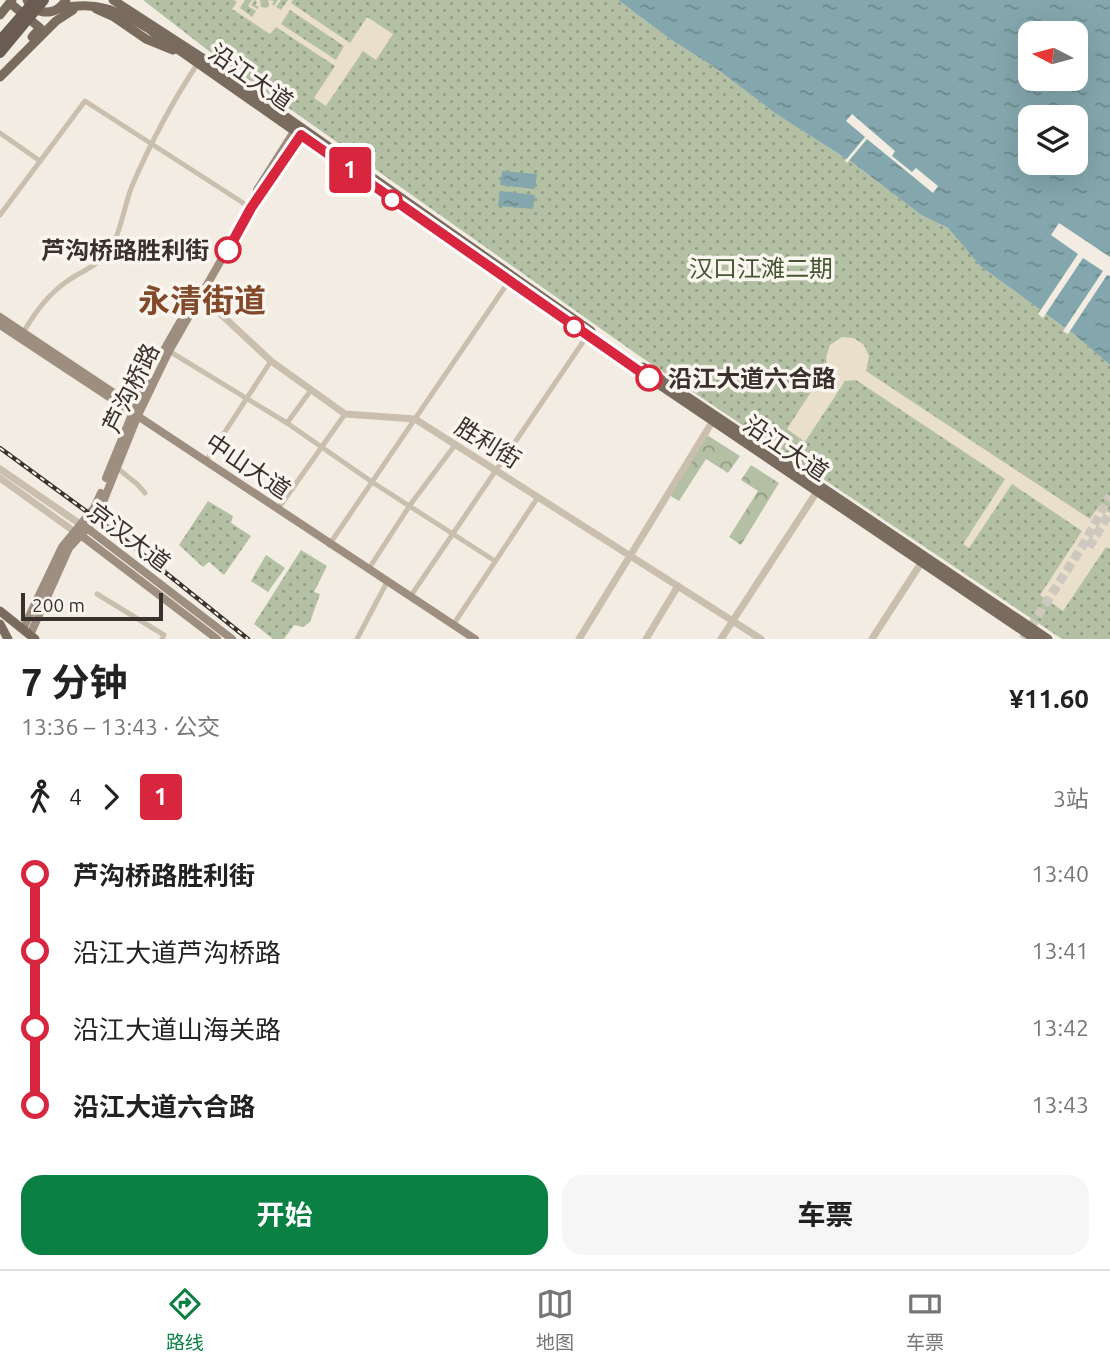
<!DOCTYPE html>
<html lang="zh">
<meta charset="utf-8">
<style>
body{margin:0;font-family:Ubuntu,"Noto Sans SC",sans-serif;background:#f6f6f6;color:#222;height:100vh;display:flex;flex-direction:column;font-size:26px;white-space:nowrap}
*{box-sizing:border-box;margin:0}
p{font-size:23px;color:#767676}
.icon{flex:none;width:38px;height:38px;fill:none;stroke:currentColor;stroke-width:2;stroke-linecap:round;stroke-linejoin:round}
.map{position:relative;height:639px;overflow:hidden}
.panel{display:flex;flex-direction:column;background:#fff;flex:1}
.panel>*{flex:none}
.badge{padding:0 14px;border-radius:5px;font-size:24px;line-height:46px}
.needle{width:46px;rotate:276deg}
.buttons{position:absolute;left:1018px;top:21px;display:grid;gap:14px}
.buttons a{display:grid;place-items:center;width:70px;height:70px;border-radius:14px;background:#fff;box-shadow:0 7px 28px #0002;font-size:35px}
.scale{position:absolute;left:21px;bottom:18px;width:142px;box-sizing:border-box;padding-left:7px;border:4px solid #39322c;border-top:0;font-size:19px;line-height:24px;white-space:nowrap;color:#39322c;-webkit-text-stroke:5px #faf6ef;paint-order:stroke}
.map>.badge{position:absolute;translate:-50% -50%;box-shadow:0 0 0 4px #fff}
.legs{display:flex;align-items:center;gap:10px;height:77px;padding:0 21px;font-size:23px}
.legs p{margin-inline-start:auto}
.overview{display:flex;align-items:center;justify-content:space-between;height:119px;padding:0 21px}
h1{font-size:38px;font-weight:700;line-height:52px}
.button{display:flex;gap:14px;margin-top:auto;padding:14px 21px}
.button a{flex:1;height:80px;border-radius:21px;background:#0b8043;color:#fff;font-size:28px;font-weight:700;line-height:80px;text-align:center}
.button a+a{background:#f6f6f6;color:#222}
ul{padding:0 21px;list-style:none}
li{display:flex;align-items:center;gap:24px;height:77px;font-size:26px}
li i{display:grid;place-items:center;width:10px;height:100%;margin:0 9px;background:currentColor}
li i::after{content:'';width:18px;height:18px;margin:-9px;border:5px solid;border-radius:50%;background:#fff}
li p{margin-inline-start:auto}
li:first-child i{background:linear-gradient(#0000 50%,currentColor 0)}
li:last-child i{background:linear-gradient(currentColor 50%,#0000 0)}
.tab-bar{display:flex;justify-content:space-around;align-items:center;height:98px;border-top:2px solid #e0e0e0;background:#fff;font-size:19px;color:#767676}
.tab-bar a{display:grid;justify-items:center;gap:4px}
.tab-bar .selected{color:#0b8043}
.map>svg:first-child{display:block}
.forest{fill:url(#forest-crowns)}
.park{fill:url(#park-dots)}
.plaza{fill:#e9dfcb;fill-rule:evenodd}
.water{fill:url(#water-ripples);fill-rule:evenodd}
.pier{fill:#f2ece2}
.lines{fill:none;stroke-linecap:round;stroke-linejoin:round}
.primary-tunnel{stroke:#cdc7be;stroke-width:9;stroke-dasharray:9 4.5;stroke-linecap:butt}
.minor{stroke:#cabeae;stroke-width:5}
.tertiary{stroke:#cabeae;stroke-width:7}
.secondary{stroke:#9d8e80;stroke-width:8}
.primary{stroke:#7a6b5f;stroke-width:9}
.rail-casing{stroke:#39322c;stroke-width:4.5}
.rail{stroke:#faf6ef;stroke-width:2;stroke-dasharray:5;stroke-linecap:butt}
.trunk-bridge{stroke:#6a5c52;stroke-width:10}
.line-1-casing{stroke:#fff;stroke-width:16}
.line-1{stroke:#d7263d;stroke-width:10}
.stop-1-dot{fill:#fff;stroke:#d7263d;stroke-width:3.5}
.labels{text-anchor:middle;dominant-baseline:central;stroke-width:7;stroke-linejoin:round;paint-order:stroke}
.street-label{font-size:24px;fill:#39322c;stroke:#faf6ef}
.stop-label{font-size:24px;font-weight:bold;fill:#39322c;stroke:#faf6ef;text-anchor:end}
.park-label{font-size:24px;fill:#445632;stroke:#faf6ef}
.district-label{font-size:32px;font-weight:bold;fill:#824a2b;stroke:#faf6ef}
</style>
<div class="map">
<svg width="1110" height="639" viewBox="0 0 1110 639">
<defs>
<pattern id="forest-crowns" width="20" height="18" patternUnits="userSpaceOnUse" patternTransform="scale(1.75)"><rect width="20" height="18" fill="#b3c0a3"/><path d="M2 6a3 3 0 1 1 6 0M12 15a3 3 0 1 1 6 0" fill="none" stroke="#939d85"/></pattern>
<pattern id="park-dots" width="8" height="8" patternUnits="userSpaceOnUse" patternTransform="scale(1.75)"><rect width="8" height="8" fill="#b3c0a3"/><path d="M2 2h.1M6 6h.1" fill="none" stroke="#939d85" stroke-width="1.8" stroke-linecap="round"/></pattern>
<pattern id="water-ripples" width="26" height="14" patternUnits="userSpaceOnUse" patternTransform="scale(1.75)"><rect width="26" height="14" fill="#83a7ad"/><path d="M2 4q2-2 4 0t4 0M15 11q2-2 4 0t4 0" fill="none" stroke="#6c898d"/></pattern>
</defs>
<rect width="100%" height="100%" fill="#f2ece2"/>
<g class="forest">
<polygon points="707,435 740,456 728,473 706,459 679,501 669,495"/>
<polygon points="751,465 779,483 741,545 729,537 758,491 741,480"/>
</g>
<g class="park">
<polygon points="143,0 618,0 670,39 717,69 776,114 853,163 921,215 948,228 980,266 1075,335 1110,365 1110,639 1062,639 638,355 218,58"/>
<polygon points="208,501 233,516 231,523 251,536 224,575 209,562 203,567 179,545"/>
<polygon points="301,550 327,566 314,592 320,594 310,622 303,627 294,625 284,639 273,639 254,624"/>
<polygon points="266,555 285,568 268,592 251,581"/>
</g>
<g class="plaza">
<path d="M234,0H245L240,8L252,17L256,11L248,6L252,0H254L251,5L257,9L259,7L255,5L257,2L255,0H260L261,7L266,8L269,6L268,0L274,1L272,4L274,6L278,0H281L276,7L281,10L288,0H293L291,3L350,43L367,17L393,34L376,60L363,51L326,106L314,98L335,66L276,27L270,34L232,9L237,2ZM290,10L344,46L336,60L281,24Z"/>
<polygon points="842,337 854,338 864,345 869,356 866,371 1090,519 1099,506 1110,513 1110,549 1106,547 1063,611 1040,595 1082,531 1012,484 969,548 963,544 1005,479 856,380 845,381 805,442 787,429 827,367 826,357 830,345"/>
</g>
<g class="water">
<path d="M618,0H1110V365L1075,335L980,266L948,228L921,215L853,163L776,114L717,69L670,39ZM1031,33H1076V79H1031ZM1031,117H1076V163H1031Z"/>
<polygon points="502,171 537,174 535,189 500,185"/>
<polygon points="500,191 535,195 533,209 498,206"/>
</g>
<g class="pier">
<polygon points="852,114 895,151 892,156 912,172 916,168 938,186 933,193 867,139 847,163 845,161 865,137 846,121"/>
<polygon points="1059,223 1110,257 1110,276 1107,275 1068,334 1063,331 1103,271 1083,258 1043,318 1038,314 1078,254 1051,235"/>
</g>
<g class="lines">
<g class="primary-tunnel">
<polyline points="1089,547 1110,512"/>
<polyline points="1023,639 1083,545 1110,496"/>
</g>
<g class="minor">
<polyline points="0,133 40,161"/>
<polyline points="0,215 85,101 251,208"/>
<path d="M22,335C33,315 46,296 66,282C81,271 97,267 109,251C121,233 124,206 132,186C151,142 172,102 198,63"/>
<polyline points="169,351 287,423 372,482 495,561"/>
<polyline points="287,423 311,390"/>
<polyline points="206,461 271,361"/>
<polyline points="116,467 137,484 145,493"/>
<polyline points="278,509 345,414"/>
<polyline points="329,545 509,281"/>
<polyline points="368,570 410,505 455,445"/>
<polyline points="97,594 164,635 162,639"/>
<polyline points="410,597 587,336"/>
<polyline points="453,625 538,497"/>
<polyline points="357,639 387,582"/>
</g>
<g class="tertiary">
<polyline points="197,292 271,361 345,414 415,419 761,639"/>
<polyline points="0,469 83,526"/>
<polyline points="0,478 75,532"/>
<polyline points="579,639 714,419"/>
<polyline points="646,639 678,586"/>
<polyline points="721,639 818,490"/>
<polyline points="872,639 921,563"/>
</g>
<g class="secondary">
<polyline points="257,190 297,127"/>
<polyline points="0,317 138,409"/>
<polyline points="0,325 475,639"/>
<polyline points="164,350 180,322"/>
<polyline points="106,478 133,412 150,378"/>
<polyline points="87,528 232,639"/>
<polyline points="78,533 217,639"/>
<polyline points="23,629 62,547 94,508 101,493"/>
<polyline points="30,635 69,548 91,524 101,507 138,415 169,351 251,208 303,132"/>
</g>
<g class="primary">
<path d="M27,0C37,16 56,16 66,0"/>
<polyline points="113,0 201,57 591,331"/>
<polyline points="10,3 40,28 32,37"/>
<path d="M58,9C96,0 117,10 149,29L574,327L1035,639"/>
<polyline points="96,9 114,17 146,39 173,50"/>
<polyline points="0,15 12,0"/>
<polyline points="0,77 56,21 73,10"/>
<polyline points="643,367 1048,639"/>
<polyline points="0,611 35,639"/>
<polyline points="0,624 8,639"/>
</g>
<defs>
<polyline id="rail" points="0,448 120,536 248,639"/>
</defs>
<use href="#rail" class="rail-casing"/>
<use href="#rail" class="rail"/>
<g class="trunk-bridge">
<polyline points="0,40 35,0"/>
<polyline points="0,53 44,0"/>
</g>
</g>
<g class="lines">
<defs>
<polyline id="line-1" points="228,250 251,208 301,135 649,378"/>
</defs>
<use href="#line-1" class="line-1-casing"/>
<use href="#line-1" class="line-1"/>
</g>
<g class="stop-1-dot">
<circle cx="392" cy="200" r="9"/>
<circle cx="228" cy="250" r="12"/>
<circle cx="574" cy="327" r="9"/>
<circle cx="649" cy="378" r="12"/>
</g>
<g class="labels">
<g class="street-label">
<text transform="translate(251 77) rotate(35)">沿江大道</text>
<text transform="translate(131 388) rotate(-64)">芦沟桥路</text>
<text transform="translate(488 443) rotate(32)">胜利街</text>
<text transform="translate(786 448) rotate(34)">沿江大道</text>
<text transform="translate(248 466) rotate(34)">中山大道</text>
<text transform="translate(129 537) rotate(37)">京汉大道</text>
</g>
<g class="stop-label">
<text x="209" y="250">芦沟桥路胜利街</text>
<text x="668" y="378" text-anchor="start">沿江大道六合路</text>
</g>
<g class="park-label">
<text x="761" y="268">汉口江滩二期</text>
</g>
<g class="district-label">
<text x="202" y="300">永清街道</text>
</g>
</g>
</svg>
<div class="buttons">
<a><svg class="needle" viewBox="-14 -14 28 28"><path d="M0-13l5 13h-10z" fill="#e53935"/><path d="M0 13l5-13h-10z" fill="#767676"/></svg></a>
<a><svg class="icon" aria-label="layers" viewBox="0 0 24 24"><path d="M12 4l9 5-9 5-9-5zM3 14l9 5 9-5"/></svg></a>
</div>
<div class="scale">200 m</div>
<b class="badge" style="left:350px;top:170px;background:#d7263d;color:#fff">1</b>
</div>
<section class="panel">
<div class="overview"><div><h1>7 分钟</h1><p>13:36 – 13:43 · 公交</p></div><b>¥11.60</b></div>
<div class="legs"><svg class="icon" aria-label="walk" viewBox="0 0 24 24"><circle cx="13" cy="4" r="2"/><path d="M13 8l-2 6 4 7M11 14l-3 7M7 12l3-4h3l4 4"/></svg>4<svg class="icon" aria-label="forward" viewBox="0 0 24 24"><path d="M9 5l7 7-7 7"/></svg><b class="badge" style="background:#d7263d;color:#fff">1</b><p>3站</p></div>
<ul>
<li><i style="color:#d7263d"></i><b>芦沟桥路胜利街</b><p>13:40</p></li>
<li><i style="color:#d7263d"></i><span>沿江大道芦沟桥路</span><p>13:41</p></li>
<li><i style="color:#d7263d"></i><span>沿江大道山海关路</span><p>13:42</p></li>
<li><i style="color:#d7263d"></i><b>沿江大道六合路</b><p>13:43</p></li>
</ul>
<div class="button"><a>开始</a><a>车票</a></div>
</section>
<nav class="tab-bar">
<a class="selected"><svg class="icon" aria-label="directions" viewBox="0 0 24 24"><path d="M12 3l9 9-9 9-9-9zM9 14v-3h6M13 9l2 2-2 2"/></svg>路线</a>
<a><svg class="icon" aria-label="map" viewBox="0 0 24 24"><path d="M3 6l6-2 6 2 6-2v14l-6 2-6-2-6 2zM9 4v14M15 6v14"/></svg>地图</a>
<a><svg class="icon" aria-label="tickets" viewBox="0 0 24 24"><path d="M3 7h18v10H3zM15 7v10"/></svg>车票</a>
</nav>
